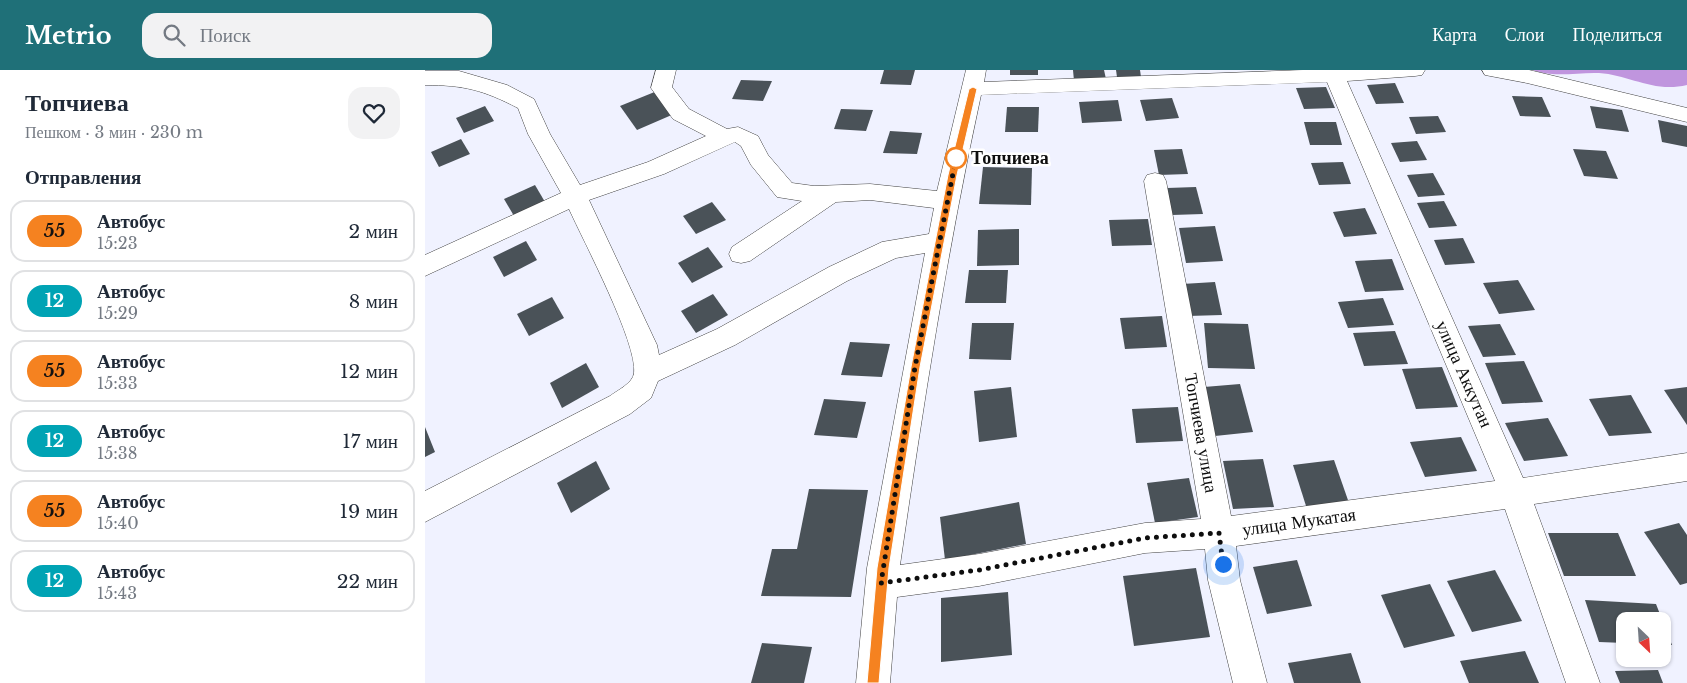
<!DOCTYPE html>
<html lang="ru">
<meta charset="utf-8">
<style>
body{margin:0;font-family:"Libre Baskerville",serif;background:#f2f2f3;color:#1f2937;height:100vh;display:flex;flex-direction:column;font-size:19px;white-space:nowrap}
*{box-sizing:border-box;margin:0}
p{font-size:16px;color:#747a83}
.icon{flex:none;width:28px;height:28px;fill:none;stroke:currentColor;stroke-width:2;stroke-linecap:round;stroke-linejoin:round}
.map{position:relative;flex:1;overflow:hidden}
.drawer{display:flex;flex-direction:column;background:#fff;width:425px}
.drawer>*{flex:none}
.badge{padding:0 10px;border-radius:16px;font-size:18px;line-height:32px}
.needle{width:32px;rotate:155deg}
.controls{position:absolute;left:1191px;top:542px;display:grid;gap:10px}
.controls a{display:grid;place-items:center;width:55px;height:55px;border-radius:10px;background:#fff;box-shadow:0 1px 4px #0004;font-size:25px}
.you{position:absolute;width:25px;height:25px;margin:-12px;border:4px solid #fff;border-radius:50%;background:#1a73e8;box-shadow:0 0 0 8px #1a73e833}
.map>.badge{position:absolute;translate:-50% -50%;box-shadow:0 0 0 2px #fff}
h2{padding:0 25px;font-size:19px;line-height:45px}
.round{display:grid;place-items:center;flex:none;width:52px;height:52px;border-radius:15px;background:#f2f2f3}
.overview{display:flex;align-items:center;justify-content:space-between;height:85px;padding:0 25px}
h1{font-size:24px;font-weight:600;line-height:38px}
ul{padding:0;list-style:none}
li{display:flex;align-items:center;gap:15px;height:62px;margin:0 10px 8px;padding:0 15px;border:2px solid #e0e1e3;border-radius:15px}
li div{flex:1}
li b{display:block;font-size:19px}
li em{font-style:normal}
li .badge{min-width:55px;font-weight:700;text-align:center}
header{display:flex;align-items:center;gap:30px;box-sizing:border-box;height:70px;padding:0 25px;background:#1f7078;color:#fff}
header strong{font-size:24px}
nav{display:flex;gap:28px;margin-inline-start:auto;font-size:18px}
.search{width:350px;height:45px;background:#f2f2f3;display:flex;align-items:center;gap:12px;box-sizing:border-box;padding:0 18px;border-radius:15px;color:#747a83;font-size:19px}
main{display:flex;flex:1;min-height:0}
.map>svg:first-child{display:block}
.forest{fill:#c095de}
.building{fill:#4a5258}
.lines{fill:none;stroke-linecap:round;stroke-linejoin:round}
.minor-casing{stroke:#414141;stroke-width:1}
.minor{fill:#fff;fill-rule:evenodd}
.line{fill:#f58220;stroke:#fff}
.walk{stroke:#0e0e0e;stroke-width:5;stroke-dasharray:0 9}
.stop-dot{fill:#fff;stroke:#f58220;stroke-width:2.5}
.labels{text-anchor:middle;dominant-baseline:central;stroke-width:5;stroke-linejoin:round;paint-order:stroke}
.stop-label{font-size:18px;font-weight:bold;fill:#0e0e0e;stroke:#fff;text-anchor:start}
.street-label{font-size:18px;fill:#0e0e0e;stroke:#fff}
</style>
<header>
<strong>Metrio</strong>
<div class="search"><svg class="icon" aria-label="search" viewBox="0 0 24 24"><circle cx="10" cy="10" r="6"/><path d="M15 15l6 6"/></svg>Поиск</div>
<nav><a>Карта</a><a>Слои</a><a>Поделиться</a></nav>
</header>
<main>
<section class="drawer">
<div class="overview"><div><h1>Топчиева</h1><p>Пешком · 3 мин · 230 m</p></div><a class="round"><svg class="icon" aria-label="heart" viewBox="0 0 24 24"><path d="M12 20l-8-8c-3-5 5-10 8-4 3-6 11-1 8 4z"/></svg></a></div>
<h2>Отправления</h2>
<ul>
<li><span class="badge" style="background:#f58220;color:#111">55</span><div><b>Автобус</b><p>15:23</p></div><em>2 мин</em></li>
<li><span class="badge" style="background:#00a3b4;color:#fff">12</span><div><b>Автобус</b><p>15:29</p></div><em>8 мин</em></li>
<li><span class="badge" style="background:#f58220;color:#111">55</span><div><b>Автобус</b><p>15:33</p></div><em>12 мин</em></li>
<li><span class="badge" style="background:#00a3b4;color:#fff">12</span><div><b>Автобус</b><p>15:38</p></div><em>17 мин</em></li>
<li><span class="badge" style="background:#f58220;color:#111">55</span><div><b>Автобус</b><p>15:40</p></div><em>19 мин</em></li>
<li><span class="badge" style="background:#00a3b4;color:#fff">12</span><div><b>Автобус</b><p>15:43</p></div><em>22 мин</em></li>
</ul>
</section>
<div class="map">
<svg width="1262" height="613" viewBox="0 0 1262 613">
<rect width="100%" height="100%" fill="#f0f2ff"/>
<path class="forest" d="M1108,0H1262V15C1228,23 1205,5 1174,3C1154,2 1127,8 1108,0Z"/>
<g class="building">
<polygon points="459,0 490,0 486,15 455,14"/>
<rect x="585" y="0" width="28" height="5"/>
<polygon points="648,0 679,0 681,9 649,11"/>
<polygon points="691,0 715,0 716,7 692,7"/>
<polygon points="316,10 347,11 338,31 307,29"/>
<polygon points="970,13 979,33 951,34 942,15"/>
<polygon points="901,17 910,38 879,39 871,18"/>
<polygon points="232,21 249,44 212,60 195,36"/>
<polygon points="1087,26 1117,27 1126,47 1095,46"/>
<polygon points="747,28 754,48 721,51 715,30"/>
<polygon points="693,30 697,51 657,53 654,32"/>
<polygon points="60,36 69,51 39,63 31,48"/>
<polygon points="1165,36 1197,40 1204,62 1171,58"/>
<polygon points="582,37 614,37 613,62 580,62"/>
<polygon points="416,39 448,40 441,61 409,59"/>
<polygon points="1013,46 1021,62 991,64 984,47"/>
<polygon points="1233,50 1262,56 1262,77 1237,72"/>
<polygon points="879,52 911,52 917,75 885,75"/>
<polygon points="465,61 497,63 492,84 458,83"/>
<polygon points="36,69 45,84 14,97 6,82"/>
<polygon points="992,71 1002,90 975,92 966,73"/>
<polygon points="757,79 763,104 734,105 729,80"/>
<polygon points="1148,79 1181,81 1193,109 1159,106"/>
<polygon points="918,92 926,114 894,115 886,93"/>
<polygon points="558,97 607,98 606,135 554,134"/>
<polygon points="1008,103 1020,125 993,127 982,105"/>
<polygon points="110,115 120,132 89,146 79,129"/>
<polygon points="771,117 778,144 747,145 742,118"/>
<polygon points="1019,131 1032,156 1004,158 992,133"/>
<polygon points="287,132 301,150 271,164 258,146"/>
<polygon points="940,138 952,164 919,167 908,142"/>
<polygon points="723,149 727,175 687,176 684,150"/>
<polygon points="790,156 798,191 761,193 754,158"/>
<polygon points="594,159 594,195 552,196 553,160"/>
<polygon points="1038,168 1050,193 1020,195 1009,170"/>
<polygon points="101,171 112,190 79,207 68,187"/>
<polygon points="283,177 298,197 267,213 253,193"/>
<polygon points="967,189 979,220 940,222 930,191"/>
<polygon points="544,200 583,200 581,233 540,233"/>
<polygon points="1093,210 1110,240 1074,244 1058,213"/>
<polygon points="790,212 797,245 763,246 757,214"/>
<polygon points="288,224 303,245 271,263 256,241"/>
<polygon points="127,227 139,248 104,266 92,244"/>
<polygon points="958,228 969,255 923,258 913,232"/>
<polygon points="737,246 742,277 700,279 695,248"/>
<polygon points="547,253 589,253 586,290 544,289"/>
<polygon points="779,253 823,254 830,299 783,298"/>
<polygon points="1075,254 1091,285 1058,287 1043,256"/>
<polygon points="970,261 983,294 939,296 928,263"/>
<polygon points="425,272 465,274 457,307 416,305"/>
<polygon points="1099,291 1118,332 1077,334 1060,293"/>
<polygon points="161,293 174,317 137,338 125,313"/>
<polygon points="1017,297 1033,337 991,339 977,299"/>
<polygon points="815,314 828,362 790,366 779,317"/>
<polygon points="586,317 592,367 554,372 549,321"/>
<polygon points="1262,317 1262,355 1239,320"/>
<polygon points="1206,325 1227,363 1184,366 1164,329"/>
<polygon points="399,329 441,332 432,368 389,365"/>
<polygon points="753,337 758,371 711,373 707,339"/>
<polygon points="1123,348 1143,386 1099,391 1080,353"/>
<polygon points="0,357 10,382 0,387"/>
<polygon points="1036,367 1052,401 1000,407 985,372"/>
<polygon points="838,389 849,437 808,439 798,391"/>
<polygon points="909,390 924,433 882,439 868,395"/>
<polygon points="171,391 185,419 146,443 132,413"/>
<polygon points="764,408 773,447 730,453 722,413"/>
<polygon points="384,419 443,420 426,527 336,526 347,479 372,479"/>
<polygon points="594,432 601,474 520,490 515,447"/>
<polygon points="1254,453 1262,465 1262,513 1255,515 1219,462"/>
<polygon points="1123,463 1193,463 1211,506 1139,506"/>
<polygon points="872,490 887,536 842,544 828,497"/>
<polygon points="771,498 785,567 709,576 698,506"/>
<polygon points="1070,500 1097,551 1047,562 1022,511"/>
<polygon points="1005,514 1030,566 979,578 956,525"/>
<polygon points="583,522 587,585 516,592 516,528"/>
<polygon points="1160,530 1231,534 1247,575 1238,575 1238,551 1200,551 1200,573 1174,572"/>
<polygon points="337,573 387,577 379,613 326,613"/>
<polygon points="1100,581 1114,613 1044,613 1035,591"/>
<polygon points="926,583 936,613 869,613 863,593"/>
<polygon points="1233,600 1238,613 1195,613 1190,601"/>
</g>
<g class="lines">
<defs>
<g id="minor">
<path d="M231,0H251L247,17L264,39L302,59L313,57L333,66L343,85L367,113L389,116L445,114L512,121L541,0H561L559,12L878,0H1000L997,5L990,6L922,11L1098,408L1262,383V411L1109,434L1175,613H1141L1080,439L811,476L815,510L842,613H808L783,510L780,479L720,483L554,516L472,527L465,613H431L442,498L500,183L471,188L422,211L310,275L233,311L226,328L205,344L0,452V421L185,326C193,320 208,313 209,303C213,274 158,170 144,139L0,206V185L136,123L103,64L93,38C58,20 39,15 0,15V1H34L82,15L109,29L125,64L155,115L223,92L281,66L248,49L226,18ZM902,12L1070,411L806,446L741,111L738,105L730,103L722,105L719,111L776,449L720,453L554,484L475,495C498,337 522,181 556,25ZM310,72L316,76L326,95L352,127L377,131L307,177L304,184L307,191L316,193L325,191L411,132L445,130L509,138L504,164L457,172L404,197L292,259L234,285L232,275L164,130L239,104Z"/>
<polygon points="1057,0 1104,0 1262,38 1262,52 1102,13 1060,5"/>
</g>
</defs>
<use href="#minor" class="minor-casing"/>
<use href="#minor" class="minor"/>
</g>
<polygon class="line" points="548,17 552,19 532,105 495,297 464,498 454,613 442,613 452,498 486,297 523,105 544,19"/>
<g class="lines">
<polyline class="walk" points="531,88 490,297 456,513 554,500 720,468 794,463 798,494"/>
</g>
<circle class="stop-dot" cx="531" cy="88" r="10"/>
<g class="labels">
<g class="stop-label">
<text x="546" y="88">Топчиева</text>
</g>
<g class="street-label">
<text transform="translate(1039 304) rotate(66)">улица Аккутан</text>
<text transform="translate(776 363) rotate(80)">Топчиева улица</text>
<text transform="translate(874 452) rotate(-8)">улица Мукатая</text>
</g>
</g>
</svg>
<div class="controls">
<a><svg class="needle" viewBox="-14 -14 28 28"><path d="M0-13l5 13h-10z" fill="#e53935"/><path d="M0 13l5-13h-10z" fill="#747a83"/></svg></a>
</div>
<div class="you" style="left:798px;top:494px"></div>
</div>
</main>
